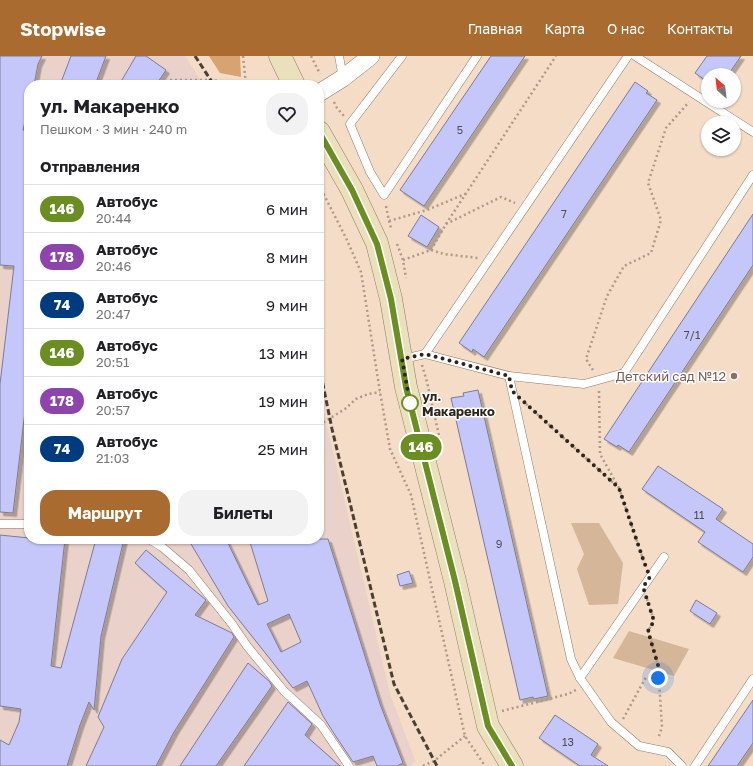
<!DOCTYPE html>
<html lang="ru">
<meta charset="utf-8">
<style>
body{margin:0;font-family:"Golos Text",sans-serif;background:#f2f2f2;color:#202124;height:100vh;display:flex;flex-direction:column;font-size:15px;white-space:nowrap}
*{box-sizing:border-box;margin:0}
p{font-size:13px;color:#757577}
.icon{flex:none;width:22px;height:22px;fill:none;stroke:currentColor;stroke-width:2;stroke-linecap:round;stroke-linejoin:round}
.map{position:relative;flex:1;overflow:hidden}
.side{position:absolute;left:24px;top:24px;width:300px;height:464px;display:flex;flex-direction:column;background:#fff;border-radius:16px;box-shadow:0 1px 3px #0004}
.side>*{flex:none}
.badge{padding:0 8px;border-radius:13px;font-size:14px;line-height:26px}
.needle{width:26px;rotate:332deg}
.controls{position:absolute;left:701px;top:12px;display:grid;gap:8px}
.controls a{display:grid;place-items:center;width:40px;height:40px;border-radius:50%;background:#fff;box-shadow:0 1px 3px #0004;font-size:20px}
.you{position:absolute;width:20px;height:20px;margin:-10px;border:3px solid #fff;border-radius:50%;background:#1a73e8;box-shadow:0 0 0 6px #1a73e833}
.map>.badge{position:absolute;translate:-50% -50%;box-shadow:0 0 0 2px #fff}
h2{padding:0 16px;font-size:15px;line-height:36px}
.round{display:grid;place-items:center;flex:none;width:42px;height:42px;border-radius:16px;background:#f2f2f2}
.head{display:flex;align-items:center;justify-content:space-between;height:68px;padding:0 16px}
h1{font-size:19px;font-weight:700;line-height:30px}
.cta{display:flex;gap:8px;margin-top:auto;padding:8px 16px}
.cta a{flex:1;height:46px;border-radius:16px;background:#a96b30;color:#fff;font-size:16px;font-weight:700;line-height:46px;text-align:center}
.cta a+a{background:#f2f2f2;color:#202124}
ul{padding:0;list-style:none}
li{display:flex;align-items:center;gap:12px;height:48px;padding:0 16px;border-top:1px solid #e0e0e0}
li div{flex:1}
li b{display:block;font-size:15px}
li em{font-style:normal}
li .badge{min-width:44px;font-weight:700;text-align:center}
header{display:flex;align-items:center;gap:24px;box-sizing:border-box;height:56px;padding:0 20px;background:#a96b30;color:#fff}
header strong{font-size:19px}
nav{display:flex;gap:22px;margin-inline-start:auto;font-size:14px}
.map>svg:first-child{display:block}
.industrial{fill:#ead1c9}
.green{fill:#d6b698}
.forest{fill:#d7a370}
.building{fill:#c5c6fa;stroke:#7b7c96;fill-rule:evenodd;filter:url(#shadow)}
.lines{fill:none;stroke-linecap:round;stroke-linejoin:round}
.service-casing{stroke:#917c68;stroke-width:9}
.minor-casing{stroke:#917c68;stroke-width:18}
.secondary-casing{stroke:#917c68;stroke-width:23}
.path{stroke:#ad9a89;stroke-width:2.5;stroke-dasharray:2 3;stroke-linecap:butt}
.service{stroke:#fff;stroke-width:8}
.minor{stroke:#fff;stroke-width:17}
.secondary{stroke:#eae0bc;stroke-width:22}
.rail{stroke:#4a3f35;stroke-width:3;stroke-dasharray:6 3;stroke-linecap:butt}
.line-casing{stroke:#fff;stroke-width:9}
.line{stroke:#6b8e23;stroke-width:6}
.walk{stroke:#2d241c;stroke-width:4;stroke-dasharray:0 7.2}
.education-dot{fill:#8d6e63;stroke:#fff;stroke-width:1.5}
.stop-dot{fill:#fff;stroke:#6b8e23;stroke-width:2}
.labels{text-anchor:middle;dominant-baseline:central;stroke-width:3;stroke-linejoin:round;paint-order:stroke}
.number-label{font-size:11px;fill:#534c54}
.education-label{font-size:13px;fill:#785e54;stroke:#fff;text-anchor:end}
.stop-label{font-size:13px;font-weight:bold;fill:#2d241c;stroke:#fff;text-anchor:start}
</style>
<header>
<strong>Stopwise</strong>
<nav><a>Главная</a><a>Карта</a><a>О нас</a><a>Контакты</a></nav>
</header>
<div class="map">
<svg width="753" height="710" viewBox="0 0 753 710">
<defs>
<filter id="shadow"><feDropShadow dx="3.5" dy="3.5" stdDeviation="0" flood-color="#0004"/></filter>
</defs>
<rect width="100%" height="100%" fill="#f4dcc6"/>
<polygon class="industrial" points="0,0 185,0 204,29 29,29 29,483 319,483 319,336 390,638 415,704 411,710 0,710"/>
<g class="green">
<polygon points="571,467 599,467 623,507 618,548 589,549 577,513 584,498"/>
<polygon points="629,575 689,593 674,620 613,602"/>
</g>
<polygon class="forest" points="209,0 240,0 241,21 220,17"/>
<g class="building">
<polygon points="0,0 42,0 38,8 34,29 29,29 29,49 23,74 29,75 29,321 13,457 0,456 0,328 14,210 0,209"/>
<polygon points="71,0 106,0 95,29 60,29"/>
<polygon points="136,0 146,0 166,14 156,29 119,29"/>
<polygon points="491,0 525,0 424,150 400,134"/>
<polygon points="707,0 741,0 728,19 708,19 708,26 695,17"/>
<polygon points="635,26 648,35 646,37 657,44 484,301 473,293 472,296 459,287"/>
<polygon points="753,158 753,209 629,396 618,389 617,391 604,383"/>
<polygon points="421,159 439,171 427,191 408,180"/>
<polygon points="478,334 548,640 534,643 533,641 520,644 451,342 464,340 463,337"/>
<polygon points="658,410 723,453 716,463 753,488 753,501 743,516 698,486 705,476 642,433"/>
<polygon points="0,479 29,482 29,483 65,483 51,610 61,612 96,483 124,483 101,580 94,654 89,646 80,669 67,710 0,710 0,684 9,689 19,666 21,653 0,650"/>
<path d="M188,483H226L258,549L268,545L249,483H328L380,648L403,707L397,710H377L373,700L353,706L335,679L323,660L307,625L293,632L228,550ZM289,558L301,586L281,596L267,568Z"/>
<polygon points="146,494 206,544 195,559 232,577 234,581 174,676 156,710 86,710 104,671 98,661 122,603 167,536 135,507"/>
<polygon points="409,515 413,527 400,530 397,519"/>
<polygon points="696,544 717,557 710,568 690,555"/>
<polygon points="248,607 269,625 272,630 216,710 180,710"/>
<polygon points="753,644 753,687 737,710 708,710"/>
<polygon points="288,646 312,668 305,679 340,710 244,710"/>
<polygon points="555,659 598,688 591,699 608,710 580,710 539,682"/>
</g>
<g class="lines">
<defs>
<g id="service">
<polyline points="339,0 343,22"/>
<polyline points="402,0 350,68 370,116 384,139 477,0"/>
<polyline points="635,0 753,76"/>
<polyline points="425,298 628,0"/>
<polyline points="403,303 425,298 509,320 584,328 624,317 753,119"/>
<polyline points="509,320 571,603 580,622 611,666 639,690 668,696 682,710"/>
<polyline points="0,468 29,468"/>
<polyline points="149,483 162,491 189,514 232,568 247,590 284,635 321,669 349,710"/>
<polyline points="580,622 664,501"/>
<polyline points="695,710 753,623"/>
</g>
<polyline id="minor" points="319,37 343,22 371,0"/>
<g id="secondary">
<polyline points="280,0 294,29"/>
<polyline points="319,76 352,134 377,187 391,243 406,331 455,525 488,670 512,710"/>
</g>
</defs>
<use href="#service" class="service-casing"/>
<use href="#minor" class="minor-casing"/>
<use href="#secondary" class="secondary-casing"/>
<g class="path">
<polyline points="243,0 246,29"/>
<polyline points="311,0 320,18"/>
<polyline points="170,24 211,24 245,28"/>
<polyline points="334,46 337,52 344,60"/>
<polyline points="319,129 346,182 361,216 380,336 390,393 411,439 465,680 485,710"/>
<polyline points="386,150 389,165 391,172"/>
<polyline points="389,165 427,154 465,138"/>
<polyline points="446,168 556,0"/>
<polyline points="397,188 403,204 406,222"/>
<polyline points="431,194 446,168 501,141 515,147"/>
<polyline points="403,204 431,194 444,198 478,202"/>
<polyline points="422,309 427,326 440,384"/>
<polyline points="593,314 586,303 607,240 624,210 651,197 661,164 648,127 666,72 689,46"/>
<polyline points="599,335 600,398 619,432"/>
<polyline points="526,348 619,432 645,509"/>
<polyline points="319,369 345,353 356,343 368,338 380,336"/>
<polyline points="647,543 654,565 648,575 658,609 662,671 658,683"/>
<polyline points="502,655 568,638 576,634"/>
<polyline points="623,663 646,621 658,622"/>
<polyline points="423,710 434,705 465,680"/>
</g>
<use href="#service" class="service"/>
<use href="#minor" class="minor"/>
<use href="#secondary" class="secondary"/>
<g class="rail">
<polyline points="195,0 214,29"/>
<polyline points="319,309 332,373 394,628 437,710"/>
</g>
</g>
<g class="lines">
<defs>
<polyline id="line" points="319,76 352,134 377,188 391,243 406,331 455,525 488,670 512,710"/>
</defs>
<use href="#line" class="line-casing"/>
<use href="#line" class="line"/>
<polyline class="walk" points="410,347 402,303 425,298 509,320 512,335 619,432 644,506 650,521 643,531 654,565 648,575 658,609 658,622"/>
</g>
<circle class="education-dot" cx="734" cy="320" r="4"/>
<circle class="stop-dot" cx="410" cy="347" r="8"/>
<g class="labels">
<g class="number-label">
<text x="460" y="73">5</text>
<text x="564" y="157">7</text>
<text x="692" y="278">7/1</text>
<text x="699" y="458">11</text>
<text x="499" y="487">9</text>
<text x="568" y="685">13</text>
</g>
<g class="education-label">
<text x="726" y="320">Детский сад №12</text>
</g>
<g class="stop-label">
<text x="422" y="340">ул.<tspan x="422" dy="15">Макаренко</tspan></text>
</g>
</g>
</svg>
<div class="controls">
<a><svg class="needle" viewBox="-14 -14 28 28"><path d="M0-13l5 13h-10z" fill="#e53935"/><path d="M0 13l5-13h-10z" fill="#757577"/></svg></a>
<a><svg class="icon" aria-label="layers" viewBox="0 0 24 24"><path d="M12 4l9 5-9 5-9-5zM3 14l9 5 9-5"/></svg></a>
</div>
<div class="you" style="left:658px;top:622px"></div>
<b class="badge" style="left:421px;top:391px;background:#6b8e23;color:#fff">146</b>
<section class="side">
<div class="head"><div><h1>ул. Макаренко</h1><p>Пешком · 3 мин · 240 m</p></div><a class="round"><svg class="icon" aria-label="heart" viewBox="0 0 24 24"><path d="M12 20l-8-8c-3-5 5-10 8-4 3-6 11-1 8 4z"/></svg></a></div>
<h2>Отправления</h2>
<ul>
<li><span class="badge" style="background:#6b8e23;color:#fff">146</span><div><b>Автобус</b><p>20:44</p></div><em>6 мин</em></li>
<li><span class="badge" style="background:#8e44ad;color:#fff">178</span><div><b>Автобус</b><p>20:46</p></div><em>8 мин</em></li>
<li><span class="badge" style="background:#003b80;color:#fff">74</span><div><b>Автобус</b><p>20:47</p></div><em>9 мин</em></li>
<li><span class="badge" style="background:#6b8e23;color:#fff">146</span><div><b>Автобус</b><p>20:51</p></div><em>13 мин</em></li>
<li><span class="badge" style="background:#8e44ad;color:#fff">178</span><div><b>Автобус</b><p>20:57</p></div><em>19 мин</em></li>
<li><span class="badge" style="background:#003b80;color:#fff">74</span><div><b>Автобус</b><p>21:03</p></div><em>25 мин</em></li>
</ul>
<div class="cta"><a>Маршрут</a><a>Билеты</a></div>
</section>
</div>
